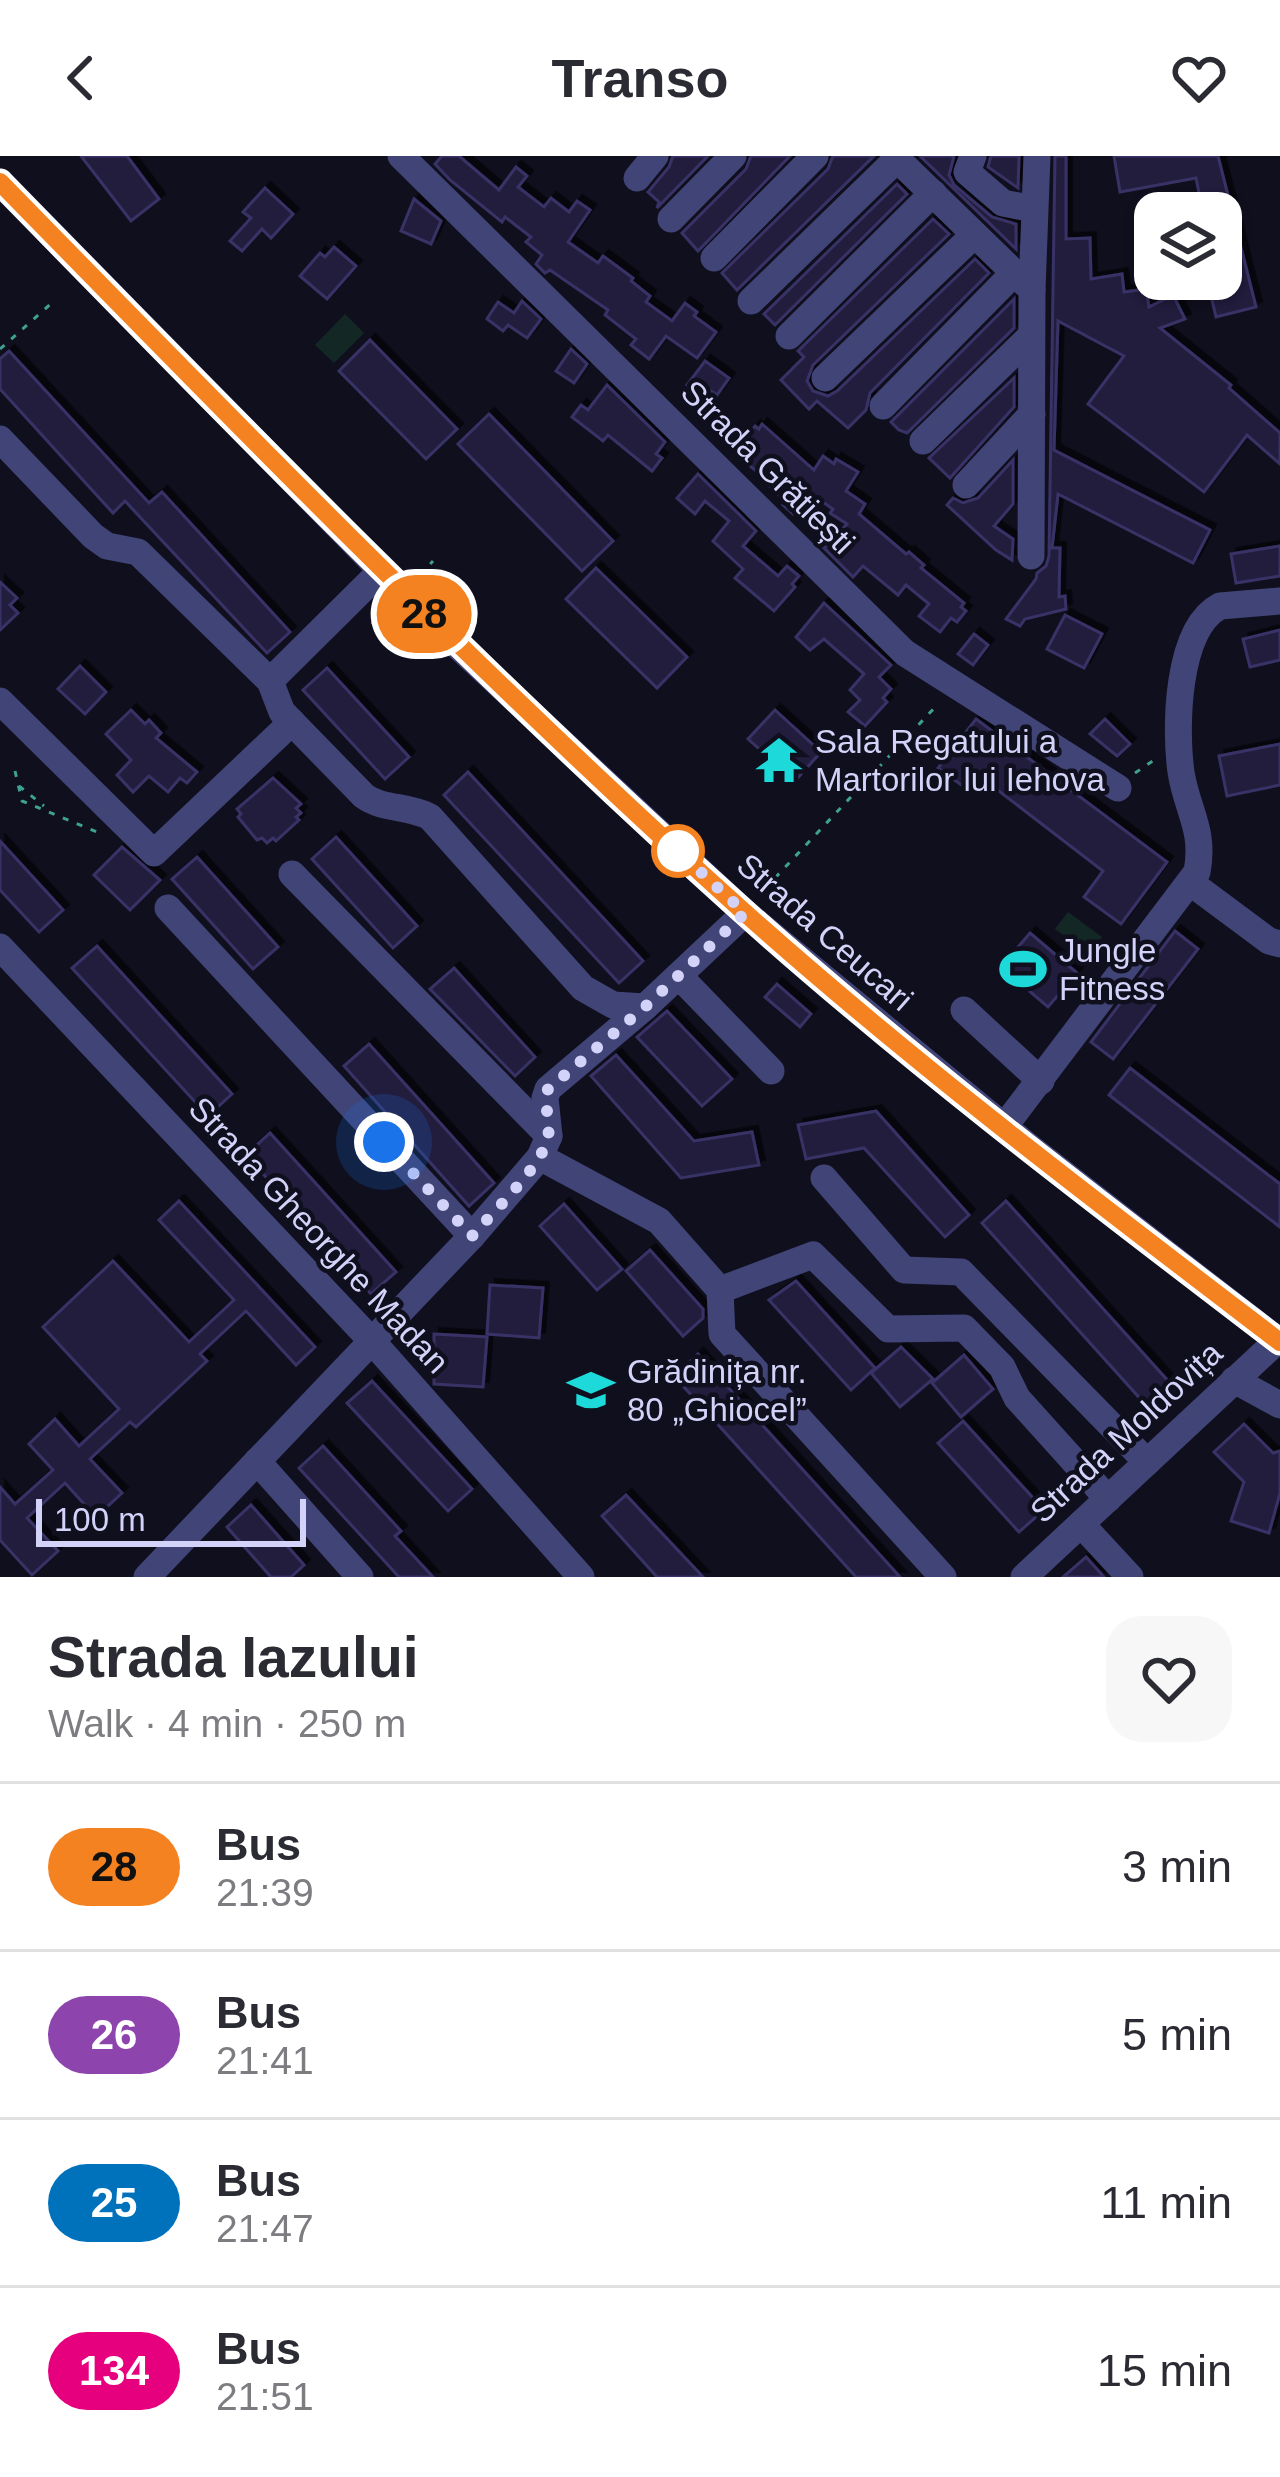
<!DOCTYPE html>
<meta charset="utf-8">
<style>
body{margin:0;font-family:Arial,sans-serif;background:#f7f7f7;color:#2b2b33;height:100vh;display:flex;flex-direction:column;font-size:45px;white-space:nowrap}
*{box-sizing:border-box;margin:0}
p{font-size:39px;color:#7c7c81}
.icon{flex:none;width:66px;height:66px;fill:none;stroke:currentColor;stroke-width:2;stroke-linecap:round;stroke-linejoin:round}
.map{position:relative;height:1421px;overflow:hidden}
.details{display:flex;flex-direction:column;background:#fff;flex:1}
.details>*{flex:none}
.badge{padding:0 24px;border-radius:39px;font-size:42px;line-height:78px}
.tools{position:absolute;left:1134px;top:36px;display:grid;gap:24px}
.tools a{display:grid;place-items:center;width:108px;height:108px;border-radius:24px;background:#fff;box-shadow:0 3px 9px #0004;font-size:60px}
.scale{position:absolute;left:36px;bottom:30px;width:270px;box-sizing:border-box;padding-left:12px;border:6px solid #d3d3f9;border-top:0;font-size:33px;line-height:42px;white-space:nowrap;color:#d3d3f9;-webkit-text-stroke:9px #100f1e;paint-order:stroke}
.you{position:absolute;width:60px;height:60px;margin:-30px;border:9px solid #fff;border-radius:50%;background:#1a73e8;box-shadow:0 0 0 18px #1a73e833}
.map>.badge{position:absolute;translate:-50% -50%;box-shadow:0 0 0 6px #fff}
.round{display:grid;place-items:center;flex:none;width:126px;height:126px;border-radius:36px;background:#f7f7f7}
.headline{display:flex;align-items:center;justify-content:space-between;height:204px;padding:0 48px}
h1{font-size:57px;font-weight:800;line-height:90px}
ul{padding:0;list-style:none}
li{display:flex;align-items:center;gap:36px;height:168px;padding:0 48px;border-top:3px solid #e1e1e2}
li div{flex:1}
li b{display:block;font-size:45px}
li em{font-style:normal}
li .badge{min-width:132px;font-weight:700;text-align:center}
header{display:flex;justify-content:space-between;align-items:center;height:156px;padding:0 48px;background:#fff;font-size:54px;font-weight:800}
.map>svg:first-child{display:block}
.green{fill:#132725}
.building{fill:#211e3d;stroke:#383366;stroke-width:3;filter:url(#shadow)}
.lines{fill:none;stroke-linecap:round;stroke-linejoin:round}
.path{stroke:#3ea292;stroke-width:3;stroke-dasharray:6 9;stroke-linecap:butt}
.minor{stroke:#414477;stroke-width:27}
.line-casing{stroke:#fff;stroke-width:27}
.line{stroke:#f58220;stroke-width:18}
.walk{stroke:#d3d3f9;stroke-width:12;stroke-dasharray:0 21.6}
.stop-dot{fill:#fff;stroke:#f58220;stroke-width:6}
.labels{text-anchor:middle;dominant-baseline:central;stroke-width:9;stroke-linejoin:round;paint-order:stroke}
.street-label{font-size:33px;fill:#d3d3f9;stroke:#100f1e}
.poi-label{font-size:33px;fill:#d3d3f9;stroke:#100f1e;text-anchor:start}
</style>
<header><svg class="icon" aria-label="back" viewBox="0 0 24 24"><path d="M15 5l-7 7 7 7"/></svg>Transo<svg class="icon" aria-label="heart" viewBox="0 0 24 24"><path d="M12 20l-8-8c-3-5 5-10 8-4 3-6 11-1 8 4z"/></svg></header>
<div class="map">
<svg width="1280" height="1421" viewBox="0 0 1280 1421">
<defs>
<filter id="shadow"><feDropShadow dx="5.5" dy="-5.5" stdDeviation="0" flood-color="#0009"/></filter>
</defs>
<rect width="100%" height="100%" fill="#100f1e"/>
<g class="green">
<polygon points="345,158 364,177 334,207 315,189"/>
<polygon points="1068,756 1102,781 1089,798 1055,773"/>
</g>
<g class="building">
<polygon points="81,0 127,0 159,43 131,65"/>
<polygon points="442,0 459,0 499,34 516,11 527,20 518,31 544,51 551,42 569,56 577,45 590,54 568,86 598,107 603,100 633,122 631,125 650,140 646,146 672,165 685,147 697,156 694,160 716,176 697,202 666,180 649,203 631,189 636,183 605,159 608,154 550,114 545,117 536,108 542,99 526,86 531,81 505,61 502,66 450,24 435,8"/>
<polygon points="673,0 708,0 657,52 659,46 648,36 669,11"/>
<polygon points="751,0 790,0 698,95 682,77 746,13"/>
<polygon points="833,0 874,0 737,134 722,117 828,13"/>
<polygon points="920,0 954,0 949,19 954,29 992,61 1016,68 1016,93"/>
<polygon points="991,0 1019,0 1018,32 988,11"/>
<polygon points="1055,0 1066,0 1066,83 1090,82 1091,123 1122,118 1124,136 1146,133 1149,151 1173,139 1185,163 1160,172 1231,229 1229,232 1280,277 1280,308 1247,279 1204,336 1088,248 1124,200 1058,165 1054,294 1210,374 1193,407 1058,338 1052,392 1060,392 1059,441 1065,440 1066,453 1025,463 1020,470 1006,463 1036,423 1037,417 1046,410 1049,400"/>
<polygon points="1114,0 1218,0 1256,151 1216,161 1207,123 1221,123 1221,57 1203,57 1196,22 1120,36"/>
<polygon points="897,28 907,38 775,169 764,158"/>
<polygon points="265,32 293,58 271,82 262,73 242,95 230,85 251,62 243,56"/>
<polygon points="414,43 441,65 431,88 401,75"/>
<polygon points="933,63 949,78 813,209 807,225 813,235 828,240 837,235 975,103 989,117 870,237 866,254 848,272 817,245 809,253 781,224 804,201 798,195"/>
<polygon points="334,91 356,110 327,143 300,120 320,97 325,101"/>
<polygon points="1014,143 1014,172 907,277 899,274 891,266"/>
<polygon points="522,145 541,163 527,182 508,169 503,175 487,163 498,146 514,157"/>
<polygon points="370,184 457,273 426,303 339,215"/>
<polygon points="571,193 587,208 574,227 556,215"/>
<polygon points="9,195 149,347 162,336 290,476 267,497 125,345 113,357 0,233 0,203"/>
<polygon points="705,205 729,222 717,239 708,233 702,241 687,229"/>
<polygon points="1014,222 1014,251 950,322 929,302"/>
<polygon points="607,229 665,286 656,298 662,302 652,315 608,279 603,285 572,261 581,249 588,254"/>
<polygon points="489,258 613,385 582,415 458,288"/>
<polygon points="762,268 814,314 823,300 834,308 836,303 858,316 846,335 865,348 859,358 906,398 909,396 924,409 921,412 964,447 961,451 966,455 957,466 951,462 940,476 919,460 929,448 906,429 898,439 863,410 853,421 824,392 847,368 830,357 833,353 811,338 793,358 783,349 786,346 762,323 764,321 741,303 745,298 738,293 755,270 759,273"/>
<polygon points="1013,304 1013,348 994,370 1013,383 1012,404 996,394 947,349 953,342 963,347 978,342"/>
<polygon points="698,318 756,375 743,390 778,420 787,410 799,420 792,428 795,431 774,455 735,422 743,413 713,385 729,365 705,345 695,358 677,342"/>
<polygon points="1280,390 1280,420 1236,427 1231,398"/>
<polygon points="596,412 687,501 657,532 566,443"/>
<polygon points="0,426 17,442 10,449 18,457 0,474"/>
<polygon points="824,447 891,509 879,521 891,533 883,542 887,546 865,570 848,556 860,544 850,534 864,518 824,483 810,494 796,481"/>
<polygon points="1065,459 1102,478 1084,512 1047,493"/>
<polygon points="1280,474 1280,504 1250,511 1243,483"/>
<polygon points="974,478 988,489 973,509 958,498"/>
<polygon points="80,510 106,536 85,558 58,533"/>
<polygon points="327,512 409,601 385,623 303,534"/>
<polygon points="131,554 145,568 149,564 161,577 156,582 197,616 187,627 180,622 168,636 149,620 133,636 117,619 131,604 106,578"/>
<polygon points="775,554 821,596 795,625 748,583"/>
<polygon points="976,563 1167,706 1121,768 1084,741 1103,715 982,622 971,636 938,612"/>
<polygon points="1105,563 1130,588 1117,600 1090,578"/>
<polygon points="1280,588 1280,629 1227,640 1219,600"/>
<polygon points="468,616 643,805 619,827 444,639"/>
<polygon points="273,622 301,648 296,652 301,657 296,661 299,664 276,685 273,682 267,687 262,682 257,684 238,661 241,658 237,653"/>
<polygon points="336,681 417,770 393,792 312,703"/>
<polygon points="0,685 63,754 39,776 0,734"/>
<polygon points="122,691 160,724 130,754 94,719"/>
<polygon points="197,701 278,791 253,813 172,723"/>
<polygon points="1175,775 1198,793 1113,903 1091,886"/>
<polygon points="1030,777 1077,817 1048,851 1001,811"/>
<polygon points="97,790 232,938 208,960 72,812"/>
<polygon points="454,812 535,901 515,920 430,833"/>
<polygon points="777,828 811,858 800,871 765,841"/>
<polygon points="667,855 732,923 702,950 637,881"/>
<polygon points="369,888 494,1027 469,1050 344,910"/>
<polygon points="616,899 694,985 752,976 759,1009 681,1022 591,920"/>
<polygon points="1130,912 1280,1028 1280,1071 1109,939"/>
<polygon points="876,955 969,1059 945,1081 864,992 806,1003 798,969"/>
<polygon points="270,977 396,1116 371,1138 246,999"/>
<polygon points="179,1045 315,1191 296,1209 246,1155 200,1198 207,1205 136,1271 130,1266 90,1303 122,1337 96,1361 65,1327 27,1362 58,1395 32,1419 0,1384 0,1331 15,1348 53,1314 29,1288 55,1263 79,1290 119,1253 43,1171 113,1105 189,1186 234,1144 159,1064"/>
<polygon points="1006,1045 1178,1236 1154,1258 982,1067"/>
<polygon points="564,1048 622,1113 597,1134 540,1070"/>
<polygon points="650,1094 703,1153 703,1162 683,1180 626,1115"/>
<polygon points="796,1125 875,1212 851,1234 769,1144"/>
<polygon points="490,1129 543,1132 539,1182 487,1178"/>
<polygon points="434,1178 487,1181 483,1231 434,1228"/>
<polygon points="901,1191 933,1223 900,1251 871,1217"/>
<polygon points="698,1198 900,1421 856,1421 674,1220"/>
<polygon points="964,1199 993,1233 961,1261 932,1227"/>
<polygon points="372,1225 472,1333 448,1355 347,1247"/>
<polygon points="963,1265 1044,1354 1019,1376 938,1287"/>
<polygon points="1244,1268 1273,1297 1280,1295 1280,1337 1269,1377 1231,1365 1244,1326 1214,1296"/>
<polygon points="323,1290 401,1375 395,1380 433,1421 399,1421 299,1312"/>
<polygon points="626,1339 703,1421 657,1421 602,1360"/>
<polygon points="251,1349 304,1409 291,1421 271,1421 227,1371"/>
<polygon points="1086,1401 1104,1421 1063,1421"/>
</g>
<g class="lines">
<g class="path">
<polyline points="0,193 54,145"/>
<polyline points="420,419 433,405"/>
<polyline points="372,468 387,452"/>
<polyline points="15,615 22,645 97,676"/>
<polyline points="1135,617 1157,602"/>
<polyline points="19,630 44,650"/>
<polyline points="775,722 938,548"/>
</g>
<g class="minor">
<polyline points="401,0 905,497 1118,632"/>
<polyline points="894,0 1032,134 1031,400"/>
<polyline points="973,0 967,16 1003,47 1034,53"/>
<polyline points="637,22 655,0"/>
<polyline points="0,26 429,463 745,757 1029,991 1280,1186"/>
<polyline points="671,63 733,0"/>
<polyline points="714,102 815,0"/>
<polyline points="1032,134 1037,0"/>
<polyline points="751,145 897,3"/>
<polyline points="789,180 933,37"/>
<polyline points="825,222 974,79"/>
<polyline points="883,250 1014,117"/>
<path d="M0,283L93,380L107,390L138,396L270,525L282,556L364,640C383,654 408,649 430,661L583,832L613,849L645,851"/>
<polyline points="923,285 1029,182"/>
<polyline points="966,329 1032,258"/>
<polyline points="270,525 381,415"/>
<polyline points="0,545 154,697 292,566"/>
<polyline points="292,718 549,980"/>
<polyline points="1191,727 1269,785 1280,788"/>
<polyline points="168,752 472,1080"/>
<polyline points="0,791 371,1184 581,1421"/>
<polyline points="679,820 771,915"/>
<polyline points="964,854 1041,925"/>
<path d="M1004,971L1197,716C1205,673 1187,655 1181,616C1175,573 1176,473 1220,450L1280,445"/>
<polyline points="540,1001 659,1065 720,1134 722,1178 943,1421"/>
<polyline points="824,1022 904,1114 961,1116 1147,1306"/>
<polyline points="720,1134 813,1099 888,1173 964,1172 1002,1211 1017,1242 1108,1343"/>
<polyline points="1234,1224 1280,1249"/>
<polyline points="257,1305 360,1421"/>
<polyline points="1081,1368 1130,1421"/>
<polyline points="147,1421 472,1080 540,1001 549,980 545,942 548,933 645,851 745,757"/>
<polyline points="1024,1421 1278,1184"/>
</g>
</g>
<g class="lines">
<defs>
<path id="line" d="M0,26C243,275 485,523 743,755C914,908 1098,1047 1280,1186"/>
</defs>
<use href="#line" class="line-casing"/>
<use href="#line" class="line"/>
<path class="walk" d="M384,986L472,1080C492,1057 543,1009 548,981C551,964 543,950 548,933L645,851L745,757L674,691L678,695"/>
</g>
<defs>
<symbol id="temple-bare" viewBox="-9 -9 18 18"><path d="M0-6L5-2H3V0L6.5 2.5H4V6H1.5V3h-3V6H-4V2.5H-6.5L-3 0V-2H-5Z" fill="#1ed9d9" stroke="#100f1e" stroke-width="2.5" paint-order="stroke"/></symbol>
<symbol id="stadium-bare" viewBox="-9 -9 18 18"><path d="M0-5a6.5 5 0 1 0 0 10a6.5 5 0 1 0 0-10ZM-3.5-1.8h7v3.6h-7Z" fill="#1ed9d9" stroke="#100f1e" stroke-width="2.5" paint-order="stroke"/></symbol>
<symbol id="school-bare" viewBox="-9 -9 18 18"><path d="M0-5L7-2L0 1L-7-2ZM-4 1L0 2.5L4 1V4Q0 6-4 4Z" fill="#1ed9d9" stroke="#100f1e" stroke-width="2.5" paint-order="stroke"/></symbol>
</defs>
<g fill-rule="evenodd">
<use href="#temple-bare" x="746" y="571" width="66" height="66"/>
<use href="#stadium-bare" x="990" y="780" width="66" height="66"/>
<use href="#school-bare" x="558" y="1201" width="66" height="66"/>
</g>
<circle class="stop-dot" cx="678" cy="695" r="24"/>
<g class="labels">
<g class="street-label">
<text transform="translate(768 311) rotate(45)">Strada Grătiești</text>
<text transform="translate(825 776) rotate(41)">Strada Ceucari</text>
<text transform="translate(319 1079) rotate(47)">Strada Gheorghe Madan</text>
<text transform="translate(1126 1276) rotate(-43)">Strada Moldovița</text>
</g>
<g class="poi-label">
<text x="815" y="585">Sala Regatului a<tspan x="815" dy="38">Martorilor lui Iehova</tspan></text>
<text x="1059" y="794">Jungle<tspan x="1059" dy="38">Fitness</tspan></text>
<text x="627" y="1215">Grădinița nr.<tspan x="627" dy="38">80 „Ghiocel”</tspan></text>
</g>
</g>
</svg>
<div class="tools">
<a><svg class="icon" aria-label="layers" viewBox="0 0 24 24"><path d="M12 4l9 5-9 5-9-5zM3 14l9 5 9-5"/></svg></a>
</div>
<div class="scale">100 m</div>
<div class="you" style="left:384px;top:986px"></div>
<b class="badge" style="left:424px;top:458px;background:#f58220;color:#111">28</b>
</div>
<section class="details">
<div class="headline"><div><h1>Strada Iazului</h1><p>Walk · 4 min · 250 m</p></div><a class="round"><svg class="icon" aria-label="heart" viewBox="0 0 24 24"><path d="M12 20l-8-8c-3-5 5-10 8-4 3-6 11-1 8 4z"/></svg></a></div>
<ul>
<li><span class="badge" style="background:#f58220;color:#111">28</span><div><b>Bus</b><p>21:39</p></div><em>3 min</em></li>
<li><span class="badge" style="background:#8e44ad;color:#fff">26</span><div><b>Bus</b><p>21:41</p></div><em>5 min</em></li>
<li><span class="badge" style="background:#0072bc;color:#fff">25</span><div><b>Bus</b><p>21:47</p></div><em>11 min</em></li>
<li><span class="badge" style="background:#e6007e;color:#fff">134</span><div><b>Bus</b><p>21:51</p></div><em>15 min</em></li>
</ul>
</section>
